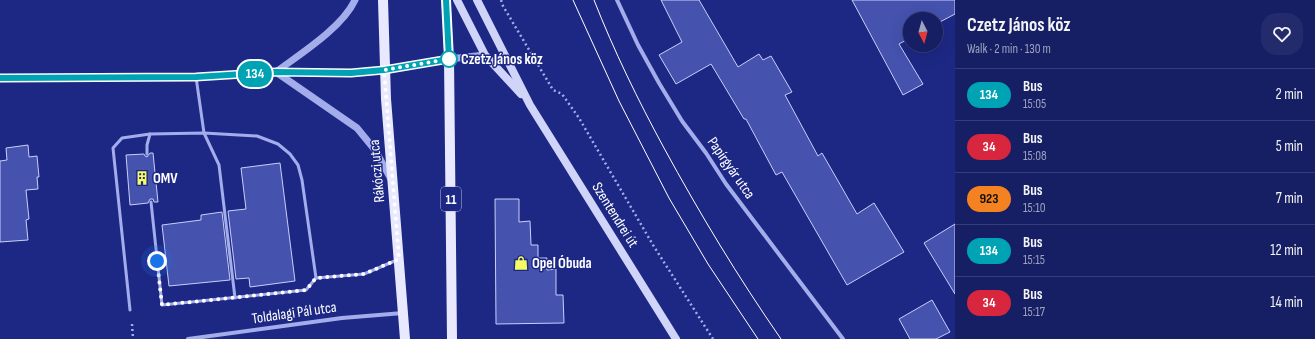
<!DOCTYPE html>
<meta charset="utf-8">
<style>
body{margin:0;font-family:"Sofia Sans Condensed",sans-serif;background:#232b6d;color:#f1f3f6;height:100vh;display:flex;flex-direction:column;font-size:15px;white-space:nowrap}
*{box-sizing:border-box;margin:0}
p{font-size:13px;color:#9ea2bf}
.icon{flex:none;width:22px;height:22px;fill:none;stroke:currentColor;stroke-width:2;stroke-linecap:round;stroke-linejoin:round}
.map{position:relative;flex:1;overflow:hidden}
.details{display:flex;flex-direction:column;background:#161e64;width:360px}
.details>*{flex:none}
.badge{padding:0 8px;border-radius:13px;font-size:14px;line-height:26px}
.needle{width:26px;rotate:174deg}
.controls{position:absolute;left:903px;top:12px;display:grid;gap:8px}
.controls a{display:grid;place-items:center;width:40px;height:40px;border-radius:50%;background:#161e64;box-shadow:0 4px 16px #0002,0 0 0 1px #353c78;font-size:20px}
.you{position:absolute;width:20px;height:20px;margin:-10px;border:3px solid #fff;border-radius:50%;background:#1a73e8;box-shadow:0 0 0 6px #1a73e833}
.map>.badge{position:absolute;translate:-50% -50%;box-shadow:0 0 0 2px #fff}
.round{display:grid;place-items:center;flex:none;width:42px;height:42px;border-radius:16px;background:#232b6d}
.head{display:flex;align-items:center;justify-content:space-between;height:68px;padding:0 12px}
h1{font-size:19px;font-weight:700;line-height:30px}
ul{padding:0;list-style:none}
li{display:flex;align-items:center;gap:12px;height:52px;padding:0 12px;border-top:1px solid #353c78}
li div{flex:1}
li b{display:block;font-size:15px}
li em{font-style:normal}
li .badge{min-width:44px;font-weight:700;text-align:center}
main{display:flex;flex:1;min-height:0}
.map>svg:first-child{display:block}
.building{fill:#4552ae;stroke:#c9cff8}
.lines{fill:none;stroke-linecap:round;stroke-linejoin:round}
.path{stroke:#a4adeb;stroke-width:2.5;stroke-dasharray:2 3;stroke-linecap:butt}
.service{stroke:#a4adeb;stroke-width:3}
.minor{stroke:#a4adeb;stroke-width:4}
.tertiary{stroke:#a4adeb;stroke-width:7}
.secondary{stroke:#cfd4f8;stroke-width:8}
.primary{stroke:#e8e9fe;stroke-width:10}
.tram{stroke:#fff;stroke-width:1}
.line-casing{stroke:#fff;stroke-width:9}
.line{stroke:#00a3b4;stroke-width:6}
.walk{stroke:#fff;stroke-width:4;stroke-dasharray:0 7.2}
.stop-dot{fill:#fff;stroke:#00a3b4;stroke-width:2}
.labels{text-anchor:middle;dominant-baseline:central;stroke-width:3;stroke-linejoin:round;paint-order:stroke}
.shield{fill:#1d2885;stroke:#bbbeda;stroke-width:1}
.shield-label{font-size:14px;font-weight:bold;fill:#fff}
.stop-label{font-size:15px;font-weight:bold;fill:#fff;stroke:#1d2885;text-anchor:start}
.street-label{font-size:15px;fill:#fff;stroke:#1d2885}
.poi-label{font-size:15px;font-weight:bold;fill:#fff;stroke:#1d2885;text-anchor:start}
</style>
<main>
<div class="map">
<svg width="955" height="339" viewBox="0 0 955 339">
<rect width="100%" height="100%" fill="#1d2885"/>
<g class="building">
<polygon points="661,0 699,0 738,67 759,54 763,60 771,56 792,92 785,95 818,156 822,153 857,214 874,203 904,252 847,285 782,172 776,175 746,119 744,119 711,64 676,84 659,55 682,42"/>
<polygon points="852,0 955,0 955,14 936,24 936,19 910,19 910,38 899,44 923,84 903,95"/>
<polygon points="28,145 29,157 37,156 39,177 37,177 38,189 26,190 29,219 26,220 28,240 0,242 0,161 7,160 6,148"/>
<polygon points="150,153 153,153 158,202 154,202 153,199 150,199 148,203 130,205 126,155 144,154 145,156 147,157"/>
<polygon points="280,163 295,281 250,287 249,278 236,279 228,211 246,209 241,168"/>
<polygon points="495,199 519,199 519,222 530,221 531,245 538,245 538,258 547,258 547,270 556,269 556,295 563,295 564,323 496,324"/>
<polygon points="222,212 230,280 169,286 162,225 201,220 201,215"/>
<polygon points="955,224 955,294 924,243"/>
<polygon points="932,300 950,332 936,339 910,339 899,319"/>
</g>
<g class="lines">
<g class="path">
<polyline points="501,0 503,6 553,90 562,94 579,118 653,245 713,339"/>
<polyline points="132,324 133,339"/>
</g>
<g class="service">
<polyline points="196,77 204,133 219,165 235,298"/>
<polyline points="147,154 147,145 150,134 204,133 257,136 278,144 290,154 298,165 302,180 316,278"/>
<polyline points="151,202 162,305 306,290 316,278 364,274 397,260"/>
<polyline points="130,310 113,148 122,138 150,134"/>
</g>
<g class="minor">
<polyline points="617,0 638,45 659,83 682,121 706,153 726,184 843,339"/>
<polyline points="188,339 342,318 403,313"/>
</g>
<g class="tertiary">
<polyline points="276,72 357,128 375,150 391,179"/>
<path d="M276,72C300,54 342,28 355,0"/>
<polyline points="0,78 196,77 276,72 351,73 385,70 449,59 485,55"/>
</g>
<g class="secondary">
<polyline points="457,0 485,55 521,94"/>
<polyline points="477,0 530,105 676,339"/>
</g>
<g class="primary">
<polyline points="383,0 386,99 405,339"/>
<polyline points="446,0 449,59 452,339"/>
</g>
<g class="tram">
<polyline points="573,0 619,101 669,198 708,264 758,339"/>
<path d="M594,0C614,51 638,100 664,148C700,214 738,277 781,339"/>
</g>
</g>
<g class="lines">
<defs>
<polyline id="line" points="0,78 196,77 276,72 351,73 384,70 449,59 446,0"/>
</defs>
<use href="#line" class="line-casing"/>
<use href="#line" class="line"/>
<polyline class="walk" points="157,261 162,305 306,290 316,278 364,274 399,259 384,70 449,59"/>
</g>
<defs>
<symbol id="building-bare" viewBox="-9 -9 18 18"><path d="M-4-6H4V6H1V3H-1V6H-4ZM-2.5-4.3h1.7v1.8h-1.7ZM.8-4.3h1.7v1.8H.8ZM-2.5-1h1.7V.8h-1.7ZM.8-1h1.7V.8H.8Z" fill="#f5fb62" stroke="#1d2885" stroke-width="2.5" paint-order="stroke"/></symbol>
<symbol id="shop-bare" viewBox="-9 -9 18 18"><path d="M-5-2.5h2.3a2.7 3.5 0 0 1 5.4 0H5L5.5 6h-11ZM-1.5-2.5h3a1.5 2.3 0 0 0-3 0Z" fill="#f5fb62" stroke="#1d2885" stroke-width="2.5" paint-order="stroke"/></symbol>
</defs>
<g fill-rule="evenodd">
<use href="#building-bare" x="132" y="168" width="20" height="20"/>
<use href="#shop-bare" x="511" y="253" width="20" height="20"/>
</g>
<circle class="stop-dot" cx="449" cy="59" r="8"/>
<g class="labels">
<rect class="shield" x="441" y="187" width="20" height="24" rx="3"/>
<g class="shield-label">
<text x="451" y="199">11</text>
</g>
<g class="stop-label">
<text x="461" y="59">Czetz János köz</text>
</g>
<g class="street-label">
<text transform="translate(731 168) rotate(55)">Papírgyár utca</text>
<text transform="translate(377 171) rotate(-95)">Rákóczi utca</text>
<text transform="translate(615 215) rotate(58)">Szentendrei út</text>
<text transform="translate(294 313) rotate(-8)">Toldalagi Pál utca</text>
</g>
<g class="poi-label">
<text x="153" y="178">OMV</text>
<text x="532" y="263">Opel Óbuda</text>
</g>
</g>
</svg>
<div class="controls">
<a><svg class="needle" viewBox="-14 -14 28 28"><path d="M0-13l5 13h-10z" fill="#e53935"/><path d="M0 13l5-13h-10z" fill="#9ea2bf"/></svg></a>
</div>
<div class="you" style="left:157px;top:261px"></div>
<b class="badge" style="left:255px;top:74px;background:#00a3b4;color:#fff">134</b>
</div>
<section class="details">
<div class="head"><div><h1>Czetz János köz</h1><p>Walk · 2 min · 130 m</p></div><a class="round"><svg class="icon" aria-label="heart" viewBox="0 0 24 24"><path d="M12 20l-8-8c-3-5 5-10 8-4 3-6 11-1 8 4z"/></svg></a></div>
<ul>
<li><span class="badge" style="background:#00a3b4;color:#fff">134</span><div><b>Bus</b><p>15:05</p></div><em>2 min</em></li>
<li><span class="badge" style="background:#d7263d;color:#fff">34</span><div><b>Bus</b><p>15:08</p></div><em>5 min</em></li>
<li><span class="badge" style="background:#f58220;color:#111">923</span><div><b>Bus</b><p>15:10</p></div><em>7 min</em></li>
<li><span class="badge" style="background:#00a3b4;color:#fff">134</span><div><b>Bus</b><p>15:15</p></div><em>12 min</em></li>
<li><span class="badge" style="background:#d7263d;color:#fff">34</span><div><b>Bus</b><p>15:17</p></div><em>14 min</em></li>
</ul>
</section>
</main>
